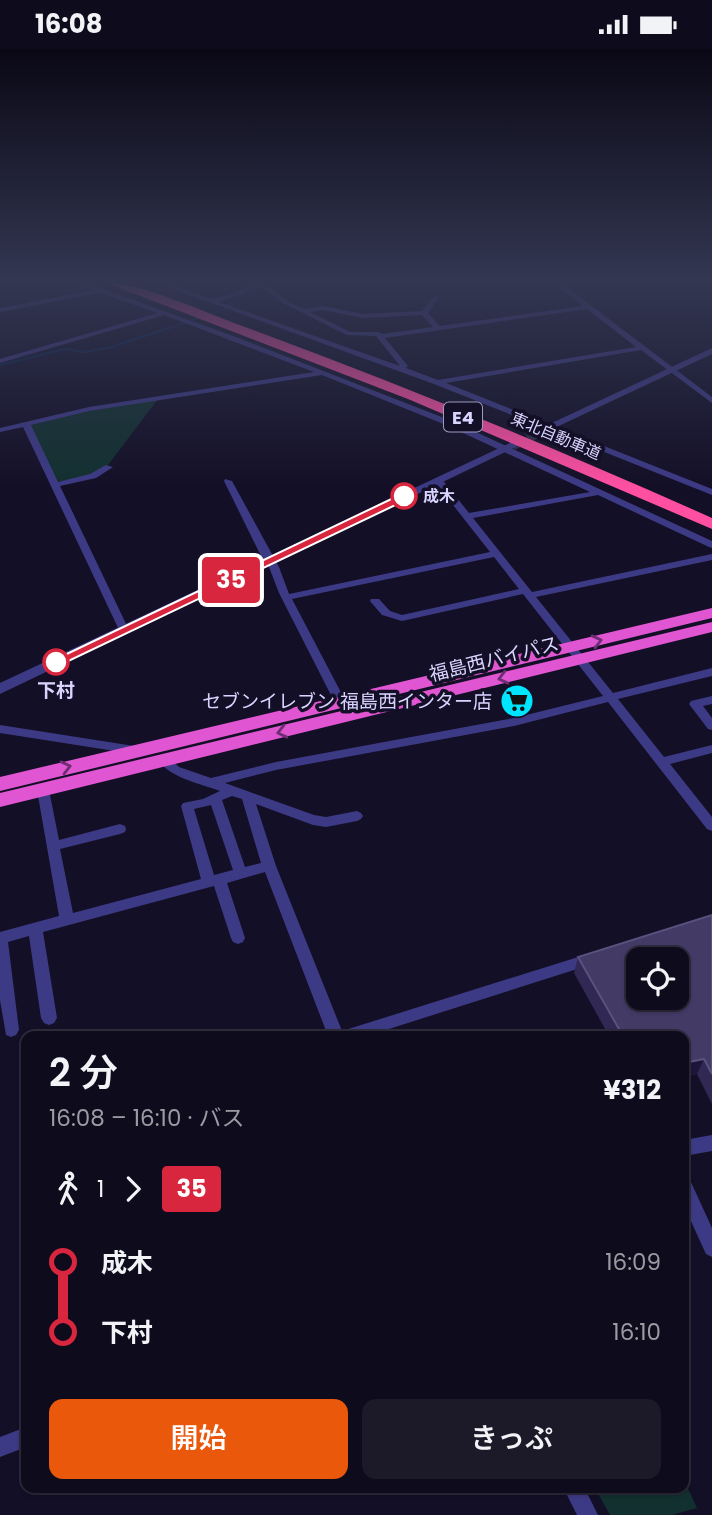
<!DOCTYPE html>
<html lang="ja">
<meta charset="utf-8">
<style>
body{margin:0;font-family:Poppins,"Noto Sans JP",sans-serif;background:#1c1929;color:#f1f3f6;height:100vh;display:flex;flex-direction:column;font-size:26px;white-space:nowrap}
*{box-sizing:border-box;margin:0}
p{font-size:23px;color:#9b9ba3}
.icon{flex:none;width:38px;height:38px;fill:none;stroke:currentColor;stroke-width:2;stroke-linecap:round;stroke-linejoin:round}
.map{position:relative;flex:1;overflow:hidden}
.sheet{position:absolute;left:21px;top:982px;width:668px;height:462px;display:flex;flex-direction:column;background:#0e0b1c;border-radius:14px;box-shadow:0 2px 5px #0004,0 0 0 2px #2e2b3b}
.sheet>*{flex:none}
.badge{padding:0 14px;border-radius:5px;font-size:24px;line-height:46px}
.buttons{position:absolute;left:626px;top:898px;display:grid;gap:14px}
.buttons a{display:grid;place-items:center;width:63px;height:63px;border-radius:14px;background:#0e0b1c;box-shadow:0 2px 5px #0004,0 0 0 2px #2e2b3b;font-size:35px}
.map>.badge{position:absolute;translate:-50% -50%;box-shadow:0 0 0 4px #fff}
.legs{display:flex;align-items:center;gap:10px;height:77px;padding:0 28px;font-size:23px}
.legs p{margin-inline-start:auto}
.overview{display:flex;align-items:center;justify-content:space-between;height:119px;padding:0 28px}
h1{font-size:38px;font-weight:600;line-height:52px}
.button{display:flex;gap:14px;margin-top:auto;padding:14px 28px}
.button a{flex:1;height:80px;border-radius:14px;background:#ea580c;color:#fff;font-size:28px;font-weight:600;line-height:80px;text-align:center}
.button a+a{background:#1c1929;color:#f1f3f6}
ul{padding:0 28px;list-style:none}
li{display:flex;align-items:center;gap:24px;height:70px;font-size:26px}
li i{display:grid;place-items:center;width:10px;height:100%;margin:0 9px;background:currentColor}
li i::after{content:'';width:18px;height:18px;margin:-9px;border:5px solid;border-radius:50%;background:#0e0b1c}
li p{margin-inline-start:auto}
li:first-child i{background:linear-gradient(#0000 50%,currentColor 0)}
li:last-child i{background:linear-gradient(currentColor 50%,#0000 0)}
.status{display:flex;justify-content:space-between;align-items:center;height:49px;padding:0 35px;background:#0e0b1c;direction:ltr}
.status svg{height:19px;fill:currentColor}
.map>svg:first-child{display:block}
.green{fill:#12302f}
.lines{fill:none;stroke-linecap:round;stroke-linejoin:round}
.stream{stroke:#0c2248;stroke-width:2.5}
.tertiary-tunnel{stroke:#312d47;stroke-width:11;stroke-dasharray:11 6;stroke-linecap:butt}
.minor{fill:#3d3a85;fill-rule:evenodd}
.tertiary{fill:#3d3a85;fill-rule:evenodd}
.trunk{fill:#e055d1;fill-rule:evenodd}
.motorway{fill:#ff4fa3;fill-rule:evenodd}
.wall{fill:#312854}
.shaded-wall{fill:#1d163a}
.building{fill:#433a66;stroke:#5a527e;stroke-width:2;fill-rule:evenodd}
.oneway{stroke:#6f2e73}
.line-1{fill:#d7263d;stroke:#fff;stroke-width:2}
.stop-1-dot{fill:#fff;stroke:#d7263d;stroke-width:3.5}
.labels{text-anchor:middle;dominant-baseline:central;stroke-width:7;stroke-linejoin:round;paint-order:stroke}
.far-street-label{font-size:16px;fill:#d9d4ff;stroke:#130f26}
.far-stop-label{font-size:16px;font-weight:bold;fill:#d9d4ff;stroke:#130f26;text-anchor:start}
.shield{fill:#130f26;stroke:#9e99be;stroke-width:2}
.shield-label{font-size:18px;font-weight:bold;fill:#d9d4ff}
.street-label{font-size:19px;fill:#d9d4ff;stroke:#130f26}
.stop-label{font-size:19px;font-weight:bold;fill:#d9d4ff;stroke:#130f26}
.poi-label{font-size:19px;fill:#d9d4ff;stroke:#130f26;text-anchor:end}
</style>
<div class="status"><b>16:08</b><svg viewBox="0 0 49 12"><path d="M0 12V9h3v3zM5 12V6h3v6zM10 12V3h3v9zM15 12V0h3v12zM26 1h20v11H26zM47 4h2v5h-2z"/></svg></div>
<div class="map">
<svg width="712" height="1466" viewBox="0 0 712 1466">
<rect width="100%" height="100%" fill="#130f26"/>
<g class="green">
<polygon points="158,350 108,416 83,429 56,433 29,376 80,363"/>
<polygon points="684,1431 697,1459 672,1466 610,1466 595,1439 684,1438"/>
</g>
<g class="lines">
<polyline class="stream" points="0,316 65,300 85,303 112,298 225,260 248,241"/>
<polyline class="tertiary-tunnel" points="512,396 544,380"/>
<g class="minor">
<path d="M74,233H83L236,288L452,372L712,492V499L709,498L598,446L473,469L532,543L712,505V511L536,548L613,644L712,619V627L618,650L664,708L712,696V704L670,715L712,768V782L707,780L608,653L514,677L276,721L225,734L314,766L326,768L357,762L361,764L363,767L361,770L357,772L326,778L313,776L256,755L276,817L342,982L591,904L596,906L598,910L596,914L367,987H328L265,823L227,834L245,889L243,893L238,895L233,893L231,889L214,837L43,883L57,969L54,974L49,976L44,974L41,969L29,887L8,893L19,981L16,986L11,988L6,986L0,951V883L59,867L37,741L39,738L43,737L49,741L59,791L120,775L125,777L126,780L125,783L120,785L60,800L73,864L201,830L181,757L183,754L203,750L220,742C199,734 172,730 158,711L160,708H168L179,718L211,729L276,713L514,669L603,647L523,545L402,572L382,566L370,552L371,550H379L390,562L402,566L519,540L494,508L292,550L346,653L344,656H336L279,544L269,518L260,505L224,432L225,430L232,432L279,518L289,545L490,503L435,433V429H441L469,464L590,443L446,376L322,326L89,362L31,376L58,433L90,425L106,416L113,418L96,429L60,437L129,581L128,583H120L23,378L0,383V379L89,358L314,323L164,266L0,314V310L158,264L100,244L0,263V259L94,241ZM232,747L242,750L261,814L245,818L222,751ZM211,756L233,821L214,826L194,760Z"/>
<path d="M154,233H163L212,250L236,244L252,233H262L287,252L304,260L323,257L363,265L422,262L435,247L438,249L428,264L440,277L583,257L553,233H560L712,348V354L641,301L446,334L712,440V446L434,335ZM257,236L283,254L347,286L376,287L400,317L219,253L240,246ZM587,260L636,298L438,331L406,319L408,317L385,289ZM323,261L363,269L422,266L433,278L382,285L378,283H350L310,263Z"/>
<polygon points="712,647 712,655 703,657 712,669 712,681 708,680 689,655 691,652"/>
<polygon points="0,676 134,697 140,701 134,705 0,684"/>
<polygon points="712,1086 712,1102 684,1107 684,1091"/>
<polygon points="684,1129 690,1131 712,1179 712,1208 706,1205 684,1157"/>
<polygon points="26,1378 26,1398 0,1408 0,1388"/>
<polygon points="563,1438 584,1438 598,1466 577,1466"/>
</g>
<g class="tertiary">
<polygon points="712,299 712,305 548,382 539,380"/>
<polygon points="512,393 517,396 516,398 0,645 0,634"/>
</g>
<g class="trunk">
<polygon points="712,559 712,569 0,742 0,728"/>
<polygon points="712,573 712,583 0,758 0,744"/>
</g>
<path class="motorway" d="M104,233C140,233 208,265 245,278C403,336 558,400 712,469V480L408,350Z"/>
</g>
<polygon class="wall" points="712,866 712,1055 697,1025 684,1028 684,987 609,987 574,924 578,908"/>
<polygon class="shaded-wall" points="704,1010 697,1025 684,1028 684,1014"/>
<path class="building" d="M712,866V1025L704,1010L684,1014V987H623L578,908ZM639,910H677V948H639Z"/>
<defs><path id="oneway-chevron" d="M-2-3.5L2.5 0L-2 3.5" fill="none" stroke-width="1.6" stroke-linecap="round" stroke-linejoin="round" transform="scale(1.75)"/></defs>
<g class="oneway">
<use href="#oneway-chevron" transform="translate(597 592) rotate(-14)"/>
<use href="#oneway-chevron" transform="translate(503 629) rotate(166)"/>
<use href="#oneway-chevron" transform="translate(282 683) rotate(166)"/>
<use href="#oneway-chevron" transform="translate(66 718) rotate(-14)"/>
</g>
<linearGradient id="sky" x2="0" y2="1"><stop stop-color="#0a0815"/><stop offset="0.53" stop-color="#333752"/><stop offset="1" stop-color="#333752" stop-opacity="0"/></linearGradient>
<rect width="712" height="438" fill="url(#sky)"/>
<polygon class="line-1" points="404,444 409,447 408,450 60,616 52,616 50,613"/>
<defs>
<symbol id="supermarket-disc" viewBox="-11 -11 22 22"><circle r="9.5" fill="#00e5ff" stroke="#130f26"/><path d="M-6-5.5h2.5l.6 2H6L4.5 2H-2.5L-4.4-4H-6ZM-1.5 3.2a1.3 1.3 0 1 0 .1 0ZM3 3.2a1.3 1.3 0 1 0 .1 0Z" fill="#111"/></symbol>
</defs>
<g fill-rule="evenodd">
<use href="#supermarket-disc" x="498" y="633" width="38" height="38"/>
</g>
<g class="stop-1-dot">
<circle cx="404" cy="447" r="12"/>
<circle cx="56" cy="613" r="12"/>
</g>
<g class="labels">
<g class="far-street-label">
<text transform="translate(556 387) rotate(23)">東北自動車道</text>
</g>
<g class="far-stop-label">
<text x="423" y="447">成木</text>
</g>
<rect class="shield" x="444" y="353.5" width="38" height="29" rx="5"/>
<g class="shield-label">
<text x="463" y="368">E4</text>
</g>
<g class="street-label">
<text transform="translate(494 610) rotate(-14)">福島西バイパス</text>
</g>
<g class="stop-label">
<text x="56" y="641">下村</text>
</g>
<g class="poi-label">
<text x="492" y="652">セブンイレブン 福島西インター店</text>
</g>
</g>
</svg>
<div class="buttons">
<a><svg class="icon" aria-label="locate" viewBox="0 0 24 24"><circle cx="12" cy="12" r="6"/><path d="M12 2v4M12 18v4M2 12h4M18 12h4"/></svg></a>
</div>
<b class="badge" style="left:231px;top:531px;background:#d7263d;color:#fff">35</b>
<section class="sheet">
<div class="overview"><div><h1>2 分</h1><p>16:08 – 16:10 · バス</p></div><b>¥312</b></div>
<div class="legs"><svg class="icon" aria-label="walk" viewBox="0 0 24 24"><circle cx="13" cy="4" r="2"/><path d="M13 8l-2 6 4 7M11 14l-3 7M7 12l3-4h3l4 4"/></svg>1<svg class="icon" aria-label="forward" viewBox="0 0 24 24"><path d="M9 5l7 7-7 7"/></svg><b class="badge" style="background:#d7263d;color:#fff">35</b></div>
<ul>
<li><i style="color:#d7263d"></i><b>成木</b><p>16:09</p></li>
<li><i style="color:#d7263d"></i><b>下村</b><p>16:10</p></li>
</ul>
<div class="button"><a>開始</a><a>きっぷ</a></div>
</section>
</div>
